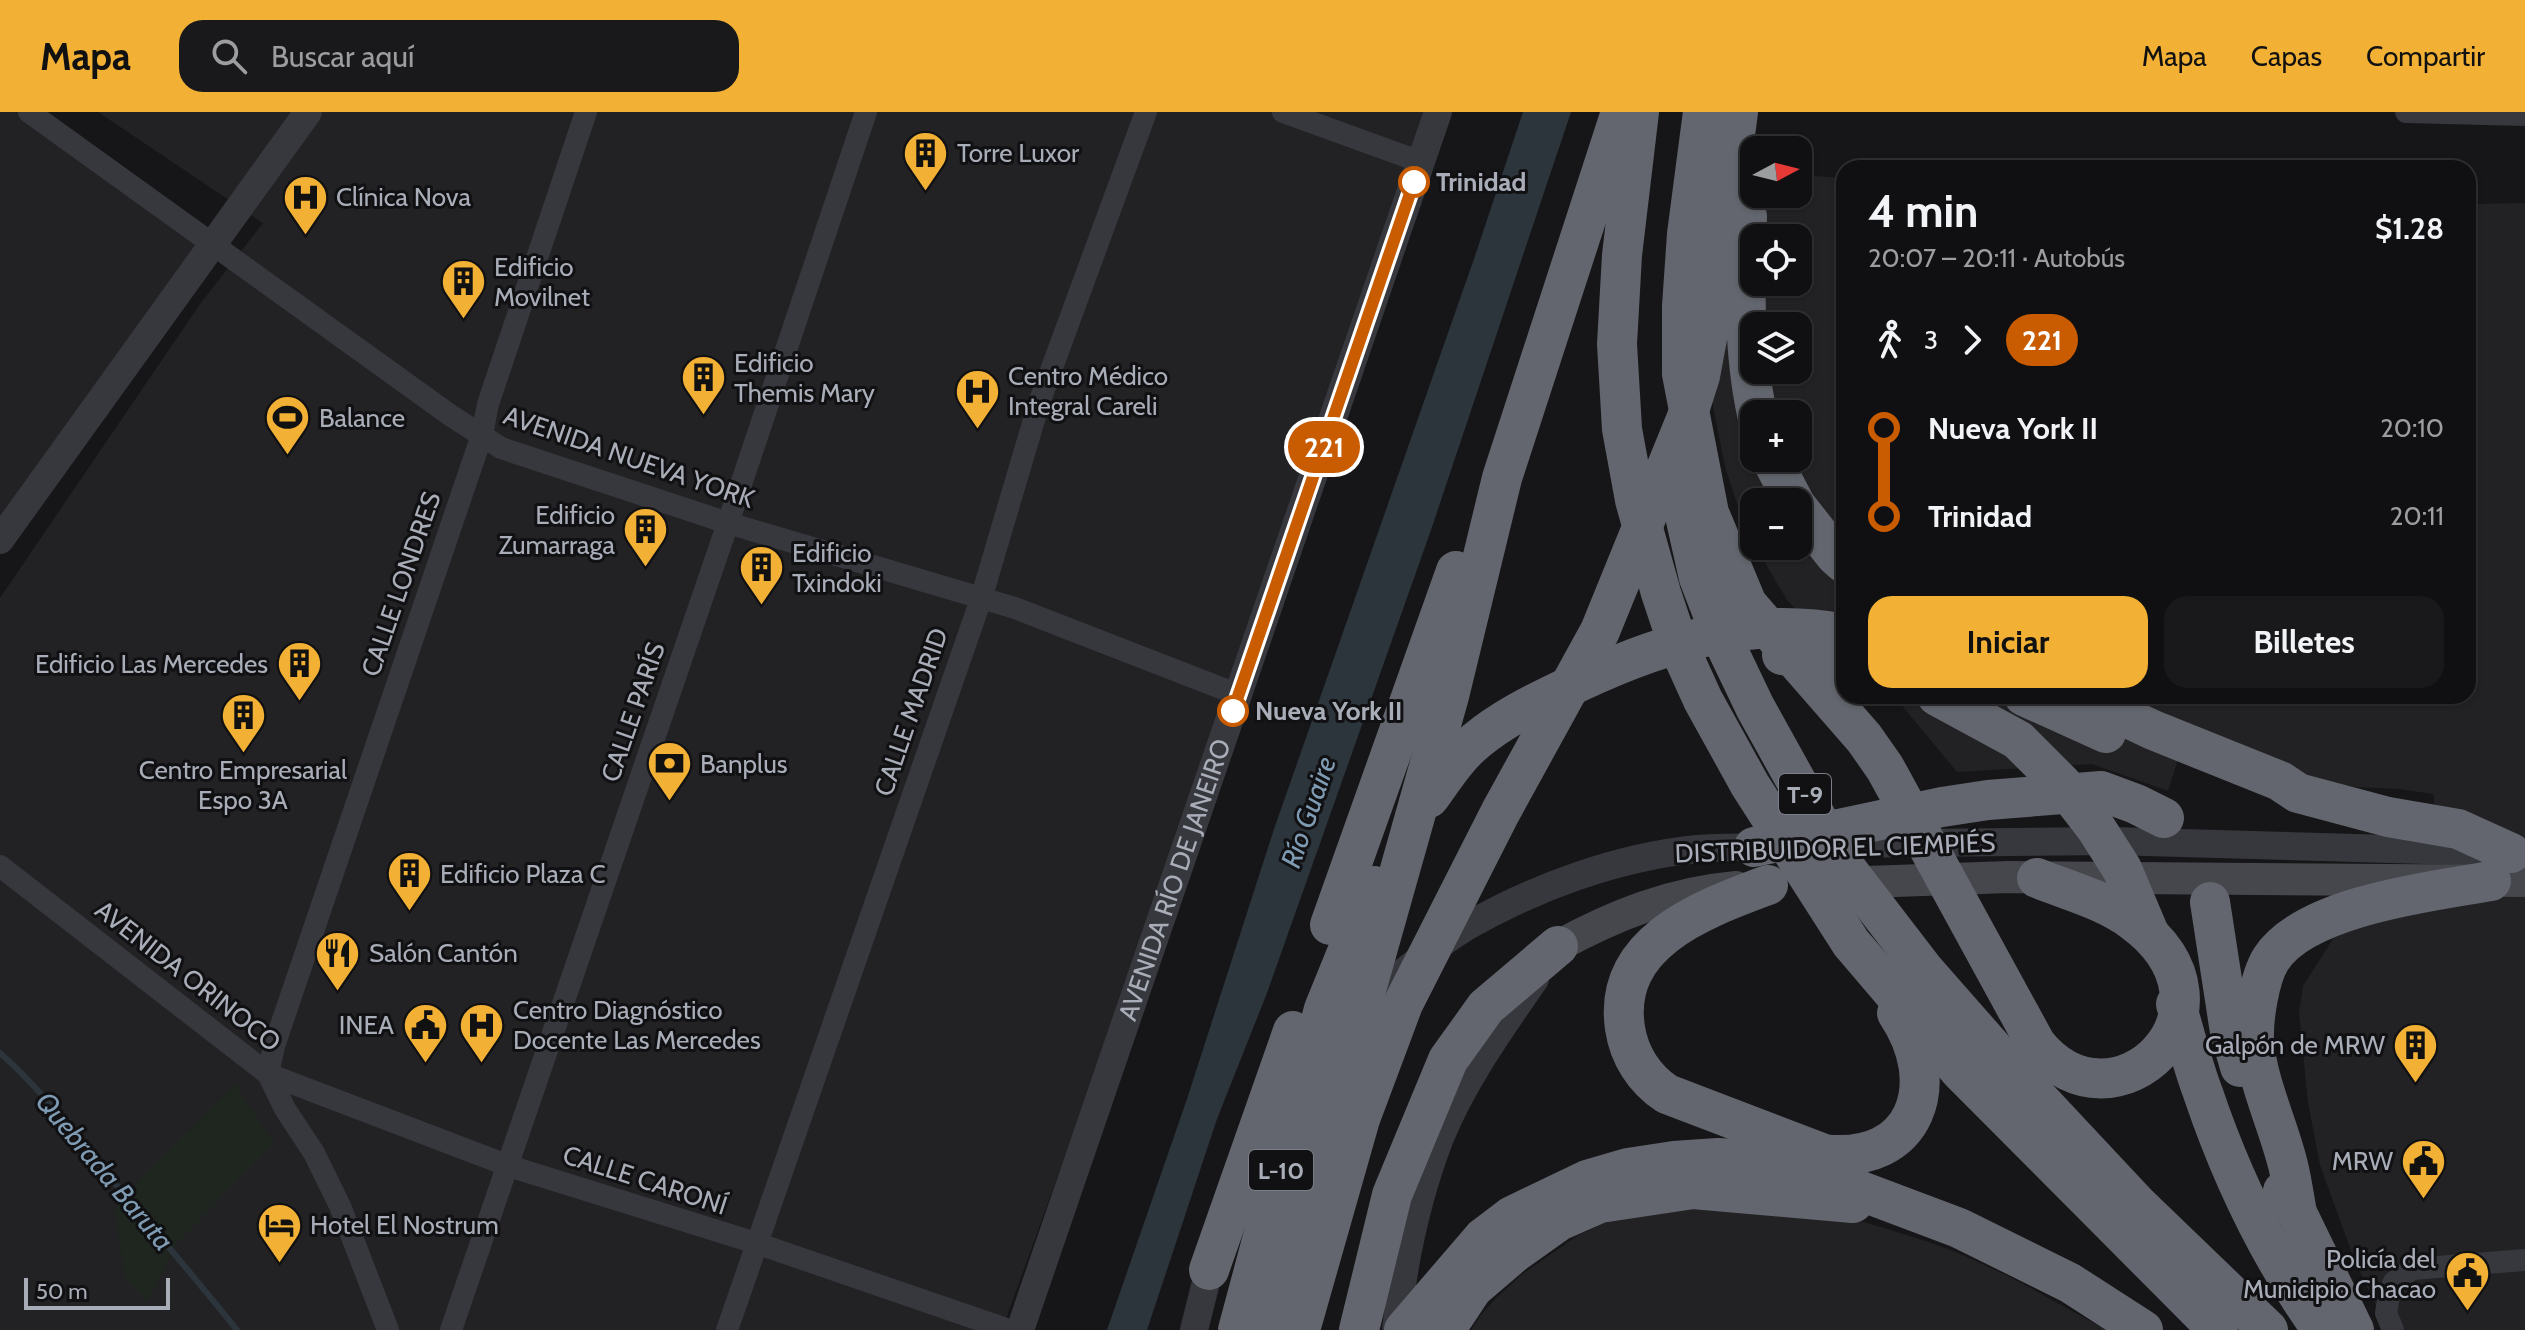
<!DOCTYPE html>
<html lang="es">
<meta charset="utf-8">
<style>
body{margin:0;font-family:Cabin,sans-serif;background:#19191b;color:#f1f3f6;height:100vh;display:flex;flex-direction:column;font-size:30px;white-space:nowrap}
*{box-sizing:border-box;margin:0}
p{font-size:26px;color:#9c9d9f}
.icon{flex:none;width:44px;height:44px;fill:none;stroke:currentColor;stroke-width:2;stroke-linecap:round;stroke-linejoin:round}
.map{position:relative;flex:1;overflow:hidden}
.drawer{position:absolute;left:1836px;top:48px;width:640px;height:544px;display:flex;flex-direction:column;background:#101012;border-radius:24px;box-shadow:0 2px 6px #0004,0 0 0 2px #303032}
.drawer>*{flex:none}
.badge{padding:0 16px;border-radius:26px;font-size:28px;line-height:52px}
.needle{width:52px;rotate:83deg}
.tools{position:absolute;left:1740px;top:24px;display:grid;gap:16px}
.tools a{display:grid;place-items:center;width:72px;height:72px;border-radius:16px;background:#101012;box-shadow:0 2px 6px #0004,0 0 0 2px #303032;font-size:40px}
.scale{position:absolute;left:24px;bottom:20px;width:146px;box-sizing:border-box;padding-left:8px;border:4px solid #a8adb8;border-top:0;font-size:22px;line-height:28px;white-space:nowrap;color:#a8adb8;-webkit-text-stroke:6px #111113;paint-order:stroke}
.map>.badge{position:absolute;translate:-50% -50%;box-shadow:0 0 0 4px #fff}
.legs{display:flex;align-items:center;gap:12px;height:88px;padding:0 32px;font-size:26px}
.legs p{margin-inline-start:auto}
.summary{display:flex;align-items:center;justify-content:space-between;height:136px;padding:0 32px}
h1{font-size:44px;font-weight:800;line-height:60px}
.action{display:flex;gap:16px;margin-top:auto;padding:16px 32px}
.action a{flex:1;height:92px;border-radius:24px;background:#f2b134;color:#111;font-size:32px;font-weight:800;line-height:92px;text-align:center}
.action a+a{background:#19191b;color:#f1f3f6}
ul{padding:0 32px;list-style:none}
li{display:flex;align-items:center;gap:28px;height:88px;font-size:30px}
li i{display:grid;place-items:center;width:12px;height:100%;margin:0 10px;background:currentColor}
li i::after{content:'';width:20px;height:20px;margin:-10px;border:6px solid;border-radius:50%;background:#101012}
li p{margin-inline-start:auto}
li:first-child i{background:linear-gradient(#0000 50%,currentColor 0)}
li:last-child i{background:linear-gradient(currentColor 50%,#0000 0)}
header{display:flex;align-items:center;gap:48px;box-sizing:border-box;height:112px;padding:0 40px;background:#f2b134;color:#111}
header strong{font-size:38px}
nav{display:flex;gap:44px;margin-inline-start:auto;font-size:28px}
.search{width:560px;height:72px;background:#19191b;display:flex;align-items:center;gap:20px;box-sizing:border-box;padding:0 28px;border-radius:24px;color:#9c9d9f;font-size:30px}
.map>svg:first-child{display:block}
.built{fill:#222225;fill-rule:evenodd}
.green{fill:#1e261f}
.water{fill:#2c353c}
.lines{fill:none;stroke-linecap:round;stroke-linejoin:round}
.stream{stroke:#2c353c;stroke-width:6}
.minor{stroke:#37383d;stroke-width:22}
.tertiary{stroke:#37383d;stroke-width:28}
.secondary{stroke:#45474d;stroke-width:32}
.motorway{stroke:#63666e;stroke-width:40}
.line-1-casing{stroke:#fff;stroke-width:18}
.line-1{stroke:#c95b00;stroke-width:12}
.stop-1-dot{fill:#fff;stroke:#c95b00;stroke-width:4}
.labels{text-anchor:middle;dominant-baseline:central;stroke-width:6;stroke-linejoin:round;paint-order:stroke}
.shield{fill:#111113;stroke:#7b7e86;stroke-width:2}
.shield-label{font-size:24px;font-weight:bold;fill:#a8adb8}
.poi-label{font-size:26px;fill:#a8adb8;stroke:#111113;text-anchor:start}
.stop-label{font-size:26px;font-weight:bold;fill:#a8adb8;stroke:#111113;text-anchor:start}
.street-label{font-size:26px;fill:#a8adb8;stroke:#111113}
.water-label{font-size:28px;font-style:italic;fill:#7f9bb3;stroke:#111113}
</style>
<header>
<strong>Mapa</strong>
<div class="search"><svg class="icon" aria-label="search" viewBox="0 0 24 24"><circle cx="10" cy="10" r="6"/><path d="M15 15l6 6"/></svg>Buscar aquí</div>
<nav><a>Mapa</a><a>Capas</a><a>Compartir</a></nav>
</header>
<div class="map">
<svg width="2525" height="1218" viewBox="0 0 2525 1218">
<rect width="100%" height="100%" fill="#161618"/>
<g class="built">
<polygon points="0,0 21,0 194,128 195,137 0,413"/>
<polygon points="98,0 1435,0 1138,842 1002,1218 0,1218 0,486 200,192 263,111"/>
<path d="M1726,62L1754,64V82H1798V63L1844,66V538L1801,503L1787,488L1755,434H1798V390H1754V431L1742,407L1725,355L1711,284ZM1754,126H1798V170H1754ZM1754,214H1798V258H1754ZM1754,302H1798V346H1754Z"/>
<polygon points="2525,91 2525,1218 2392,1218 2374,1190 2354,1147 2320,1053 2308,991 2299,901 2303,874 2336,822 2356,808 2449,792 2433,682 2399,677 2356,675 2312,667 2186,623 2168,679 2092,652 1957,660 1894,584 2468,584 2468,92"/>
<polygon points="1677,1093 1838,1102 1926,1129 1963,1143 2012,1166 2107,1218 1471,1218 1479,1205 1497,1185 1521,1163 1577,1124 1610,1108"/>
</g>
<polygon class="green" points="235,972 275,1031 176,1132 147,1190 125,1168 115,1098 145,1061"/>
<polygon class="water" points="1523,0 1571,0 1431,418 1267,881 1217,1007 1147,1218 1107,1218 1187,987 1274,717 1475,144"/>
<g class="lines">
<path class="stream" d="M0,941C41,977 68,1015 102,1056C147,1110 193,1163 237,1218"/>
<g class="minor">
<polyline points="29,0 450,303 501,336 728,411 1015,496 1239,583"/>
<polyline points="1283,0 1421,50"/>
<polyline points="2406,0 2525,3"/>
<polyline points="0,754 268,962 285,997 314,1041 340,1094 388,1218"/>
<polyline points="268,962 274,934 482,323 488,292 586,0"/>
<polyline points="268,962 509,1054 756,1131 1009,1218"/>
<polyline points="451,1218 728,411 866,0"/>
<polyline points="727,1218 981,487 1039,291 1146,0"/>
<polyline points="2393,1218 2386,1201 2390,1178 2394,1170 2412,1157 2525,1148"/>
</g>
<g class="tertiary">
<polyline points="0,428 308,0"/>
<polyline points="1828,732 2112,729 2495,740"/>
<path d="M1358,897C1391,870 1430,837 1466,815C1535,775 1618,745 1697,737C1721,735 1746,736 1771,735"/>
<path id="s1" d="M1020,1218L1438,0"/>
<polyline points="1194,1218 1209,1158 1217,1143"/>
<path d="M1396,1218C1403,1152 1416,1088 1440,1026C1463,969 1500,918 1535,867"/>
</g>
<g class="secondary">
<polyline points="1838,771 2009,765 2525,769"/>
<path d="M1558,834C1615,803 1670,781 1736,775"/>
</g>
<g class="motorway">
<polyline points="1639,0 1622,143 1617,232 1622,317 1635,388 1661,481 1679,535 1703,588 1750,673 1851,831 1961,960 2218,1218"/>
<path d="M1703,0L1687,122L1682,194V262L1709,401L1747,492L1864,626L1885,656L2036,932C2114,1030 2253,897 2133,809C2105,788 2069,779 2037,766"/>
<path d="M1747,104C1745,170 1743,237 1757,302"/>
<polyline points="1771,346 1794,390"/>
<polyline points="1679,377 1699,466 1723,528 1755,595 1841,750 1924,858 2019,966 2137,1092 2268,1218"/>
<polyline points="1798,396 1835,443 1844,451"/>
<polyline points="1782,543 1844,553"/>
<polyline points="1937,584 2018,628 2062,672 2096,716 2122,757 2149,821"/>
<polyline points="2024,584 2106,621"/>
<polyline points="2081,584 2153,618 2280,669 2298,681 2388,705 2458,717 2511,741"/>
<path d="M1429,686C1443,667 1457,644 1476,629C1501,608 1531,593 1560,579C1649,535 1744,502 1844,522"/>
<polyline points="1754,735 1942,695 1988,688 2101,679 2136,692 2164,706"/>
<path d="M1768,773C1704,797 1612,829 1625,916C1629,943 1644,967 1667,982L1824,1042C1917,1053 1944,971 1897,901"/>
<polyline points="2210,790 2230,920 2240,955"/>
<polyline points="1330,813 1456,459"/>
<path d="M2176,892C2185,922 2192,952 2203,981C2231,1064 2271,1147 2322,1218"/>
<polyline points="2283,1079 2297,1101 2354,1218"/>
<path d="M2297,1101C2294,1085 2292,1069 2288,1053C2278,1012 2258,973 2254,930C2253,908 2259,866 2271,847C2305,794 2432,779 2491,769"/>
<polyline points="1209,1158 1293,919"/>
<polyline points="1238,1218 1324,897 1374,774"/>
<polyline points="1270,1218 1449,584 1502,366 1621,0"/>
<polyline points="1300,1218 1360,1007 1403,892 1500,701 1600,519 1687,305 1700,264 1710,210 1738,0"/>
<polyline points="1359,1218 1392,1083 1448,948 1486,895 1558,834"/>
<polyline points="1404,1218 1483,1126 1512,1104 1587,1068 1628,1056 1674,1049 1718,1046 1755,1048 1797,1055 1959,1116 2070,1171 2143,1218"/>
<polyline points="1445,1218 1473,1176 1514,1141 1559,1109 1600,1091 1693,1077 1853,1091"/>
</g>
</g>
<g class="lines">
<defs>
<polyline id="line-1" points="1233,599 1414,70"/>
</defs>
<use href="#line-1" class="line-1-casing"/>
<use href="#line-1" class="line-1"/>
</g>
<defs>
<symbol id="building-pin" viewBox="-11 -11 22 30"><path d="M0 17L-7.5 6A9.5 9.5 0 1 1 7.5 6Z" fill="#f2b134" stroke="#111113"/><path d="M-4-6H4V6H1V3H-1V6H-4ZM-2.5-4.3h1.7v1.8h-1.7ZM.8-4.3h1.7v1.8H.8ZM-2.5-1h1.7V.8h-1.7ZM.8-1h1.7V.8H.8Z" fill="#111"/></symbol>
<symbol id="hospital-pin" viewBox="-11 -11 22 30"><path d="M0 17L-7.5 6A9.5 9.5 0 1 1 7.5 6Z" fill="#f2b134" stroke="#111113"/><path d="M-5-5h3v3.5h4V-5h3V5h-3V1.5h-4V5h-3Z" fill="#111"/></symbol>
<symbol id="stadium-pin" viewBox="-11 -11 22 30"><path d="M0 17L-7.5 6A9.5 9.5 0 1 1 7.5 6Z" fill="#f2b134" stroke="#111113"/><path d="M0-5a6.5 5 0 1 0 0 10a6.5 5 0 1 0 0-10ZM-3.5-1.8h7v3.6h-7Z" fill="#111"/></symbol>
<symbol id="bank-pin" viewBox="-11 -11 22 30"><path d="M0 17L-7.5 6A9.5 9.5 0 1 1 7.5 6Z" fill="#f2b134" stroke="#111113"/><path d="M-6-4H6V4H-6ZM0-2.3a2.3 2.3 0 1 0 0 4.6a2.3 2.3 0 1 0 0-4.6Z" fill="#111"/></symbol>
<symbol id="restaurant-pin" viewBox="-11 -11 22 30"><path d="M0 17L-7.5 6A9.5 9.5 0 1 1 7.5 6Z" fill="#f2b134" stroke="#111113"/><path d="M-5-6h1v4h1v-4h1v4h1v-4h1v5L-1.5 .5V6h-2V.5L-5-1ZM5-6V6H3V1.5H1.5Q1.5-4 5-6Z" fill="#111"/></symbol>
<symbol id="civic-pin" viewBox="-11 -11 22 30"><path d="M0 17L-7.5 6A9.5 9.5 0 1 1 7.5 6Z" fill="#f2b134" stroke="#111113"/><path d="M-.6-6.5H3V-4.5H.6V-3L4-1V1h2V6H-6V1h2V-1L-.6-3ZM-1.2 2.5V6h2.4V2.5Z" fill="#111"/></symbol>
<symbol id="hotel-pin" viewBox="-11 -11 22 30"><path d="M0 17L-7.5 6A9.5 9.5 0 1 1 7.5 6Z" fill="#f2b134" stroke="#111113"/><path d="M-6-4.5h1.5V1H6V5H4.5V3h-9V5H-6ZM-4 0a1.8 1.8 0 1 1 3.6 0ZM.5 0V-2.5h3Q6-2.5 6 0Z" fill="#111"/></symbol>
</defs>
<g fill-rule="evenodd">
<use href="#building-pin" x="900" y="16" width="51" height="69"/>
<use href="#hospital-pin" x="280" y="60" width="51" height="69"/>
<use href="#building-pin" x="438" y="144" width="51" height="69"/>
<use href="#building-pin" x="678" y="240" width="51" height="69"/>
<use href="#hospital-pin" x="952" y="254" width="51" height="69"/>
<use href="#stadium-pin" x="262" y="280" width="51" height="69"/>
<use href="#building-pin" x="620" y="392" width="51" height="69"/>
<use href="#building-pin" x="736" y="430" width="51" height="69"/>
<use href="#building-pin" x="274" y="526" width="51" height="69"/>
<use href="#building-pin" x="218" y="578" width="51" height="69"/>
<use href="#bank-pin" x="644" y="626" width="51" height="69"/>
<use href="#building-pin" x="384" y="736" width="51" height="69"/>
<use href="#restaurant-pin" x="312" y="816" width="51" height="69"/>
<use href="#civic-pin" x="400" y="888" width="51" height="69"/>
<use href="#hospital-pin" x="456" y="888" width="51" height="69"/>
<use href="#building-pin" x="2390" y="908" width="51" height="69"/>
<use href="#civic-pin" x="2398" y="1024" width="51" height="69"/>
<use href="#hotel-pin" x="254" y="1088" width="51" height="69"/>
<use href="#civic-pin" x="2442" y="1136" width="51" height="69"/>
</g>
<g class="stop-1-dot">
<circle cx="1414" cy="70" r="14"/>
<circle cx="1233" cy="599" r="14"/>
</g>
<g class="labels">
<g class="shield">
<rect x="1779" y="662" width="52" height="40" rx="6"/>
<rect x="1249" y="1038" width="64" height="40" rx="6"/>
</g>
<g class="shield-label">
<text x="1805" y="682">T-9</text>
<text x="1281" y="1058">L-10</text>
</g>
<g class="poi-label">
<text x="957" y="41">Torre Luxor</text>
<text x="336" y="85">Clínica Nova</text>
<text x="494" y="155">Edificio<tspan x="494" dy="30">Movilnet</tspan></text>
<text x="734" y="251">Edificio<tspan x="734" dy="30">Themis Mary</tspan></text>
<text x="1008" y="264">Centro Médico<tspan x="1008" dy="30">Integral Careli</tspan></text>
<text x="319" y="306">Balance</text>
<text x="615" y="403" text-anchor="end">Edificio<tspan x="615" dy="30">Zumarraga</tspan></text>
<text x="792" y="441">Edificio<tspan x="792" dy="30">Txindoki</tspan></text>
<text x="268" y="552" text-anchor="end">Edificio Las Mercedes</text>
<text x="700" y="652">Banplus</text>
<text x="243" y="658" text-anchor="middle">Centro Empresarial<tspan x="243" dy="30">Espo 3A</tspan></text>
<text x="440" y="762">Edificio Plaza C</text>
<text x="369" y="841">Salón Cantón</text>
<text x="513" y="898">Centro Diagnóstico<tspan x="513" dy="30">Docente Las Mercedes</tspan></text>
<text x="394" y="913" text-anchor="end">INEA</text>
<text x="2385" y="933" text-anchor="end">Galpón de MRW</text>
<text x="2393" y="1049" text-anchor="end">MRW</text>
<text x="310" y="1113">Hotel El Nostrum</text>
<text x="2436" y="1147" text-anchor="end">Policía del<tspan x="2436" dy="30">Municipio Chacao</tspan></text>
</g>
<g class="stop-label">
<text x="1436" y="70">Trinidad</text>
<text x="1255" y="599">Nueva York II</text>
</g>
<g class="street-label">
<text transform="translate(629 345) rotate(19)">AVENIDA NUEVA YORK</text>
<text transform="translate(401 472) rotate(-71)">CALLE LONDRES</text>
<text transform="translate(633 600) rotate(-71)">CALLE PARÍS</text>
<text transform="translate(911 600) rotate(-71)">CALLE MADRID</text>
<text transform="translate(1835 736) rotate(-2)">DISTRIBUIDOR EL CIEMPIÉS</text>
<text stroke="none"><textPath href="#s1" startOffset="476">AVENIDA RÍO DE JANEIRO</textPath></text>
<text transform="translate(188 864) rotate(38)">AVENIDA ORINOCO</text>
<text transform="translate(645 1068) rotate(18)">CALLE CARONÍ</text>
</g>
<g class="water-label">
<text transform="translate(1308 700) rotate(-71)">Río Guaire</text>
<text transform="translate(105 1059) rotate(50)">Quebrada Baruta</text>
</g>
</g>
</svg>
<div class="tools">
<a><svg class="needle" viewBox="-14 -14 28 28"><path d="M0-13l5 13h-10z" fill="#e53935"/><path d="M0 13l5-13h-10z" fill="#9c9d9f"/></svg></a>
<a><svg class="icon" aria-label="locate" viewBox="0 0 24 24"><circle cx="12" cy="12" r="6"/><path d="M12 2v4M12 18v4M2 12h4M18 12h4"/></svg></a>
<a><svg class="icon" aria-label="layers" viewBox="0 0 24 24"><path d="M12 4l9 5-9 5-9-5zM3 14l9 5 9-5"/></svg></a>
<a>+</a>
<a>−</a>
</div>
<div class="scale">50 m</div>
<b class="badge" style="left:1324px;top:335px;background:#c95b00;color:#fff">221</b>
<section class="drawer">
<div class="summary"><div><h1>4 min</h1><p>20:07 – 20:11 · Autobús</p></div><b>$1.28</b></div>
<div class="legs"><svg class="icon" aria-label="walk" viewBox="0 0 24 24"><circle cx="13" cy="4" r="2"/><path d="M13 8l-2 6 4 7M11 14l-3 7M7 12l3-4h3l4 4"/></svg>3<svg class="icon" aria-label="forward" viewBox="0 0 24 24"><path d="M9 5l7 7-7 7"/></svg><b class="badge" style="background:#c95b00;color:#fff">221</b></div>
<ul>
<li><i style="color:#c95b00"></i><b>Nueva York II</b><p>20:10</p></li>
<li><i style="color:#c95b00"></i><b>Trinidad</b><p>20:11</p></li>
</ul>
<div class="action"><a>Iniciar</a><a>Billetes</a></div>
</section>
</div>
